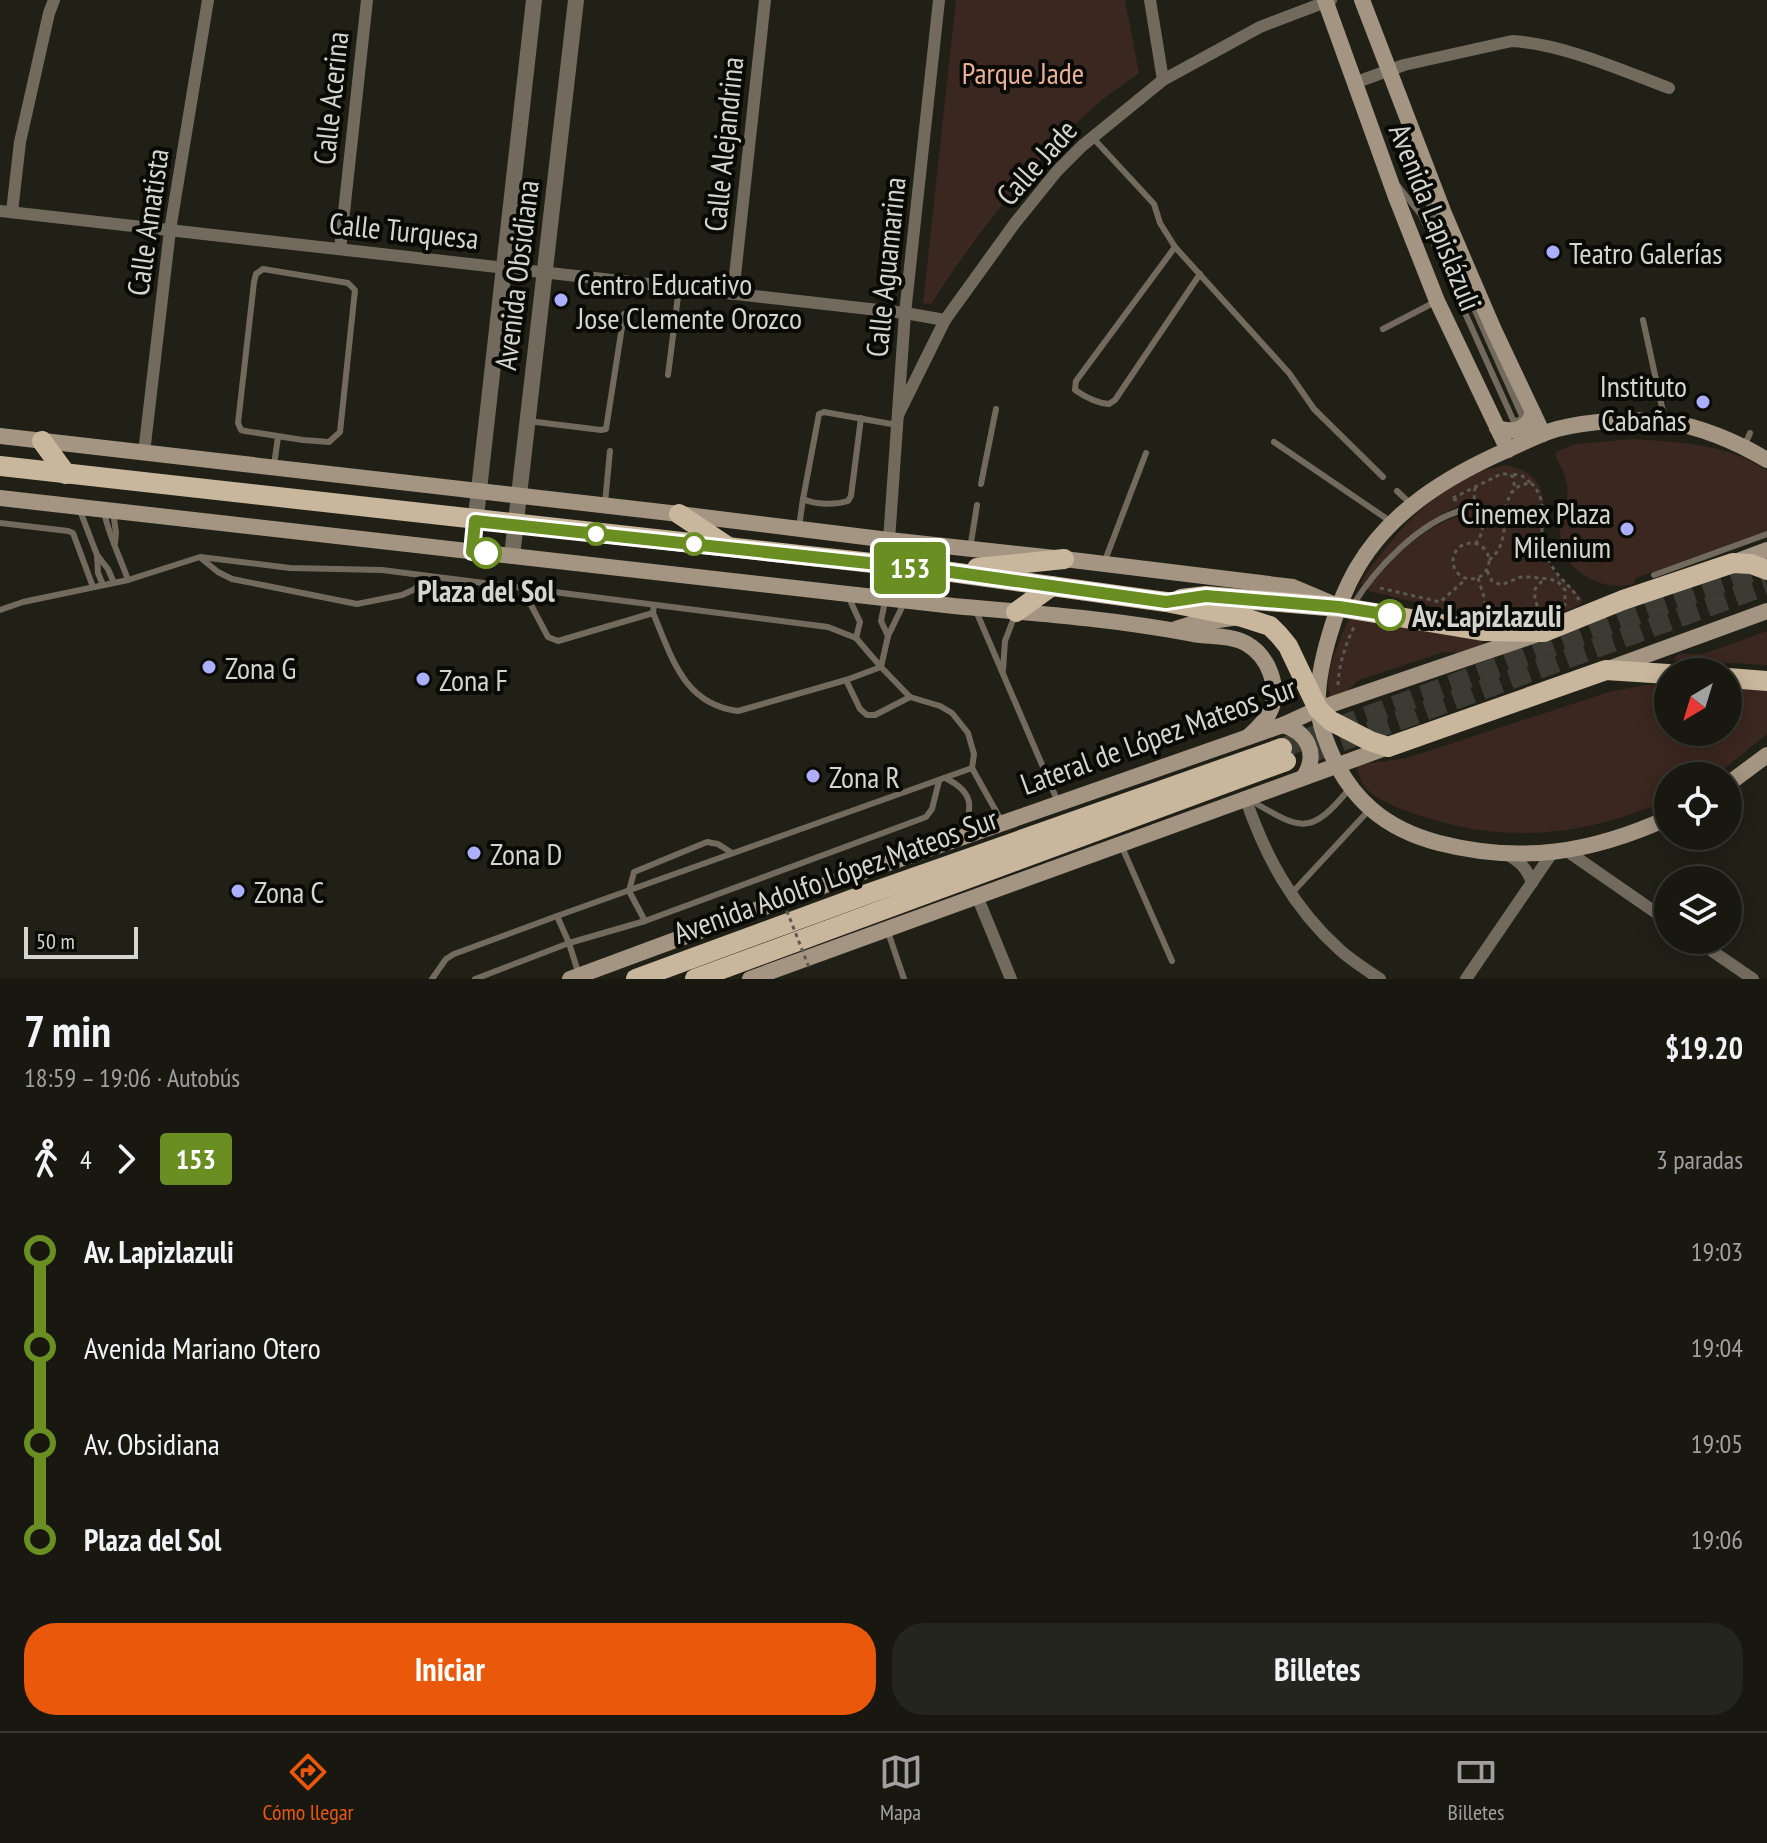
<!DOCTYPE html>
<html lang="es">
<meta charset="utf-8">
<style>
body{margin:0;font-family:"PT Sans Narrow",sans-serif;background:#25251f;color:#f1f3f6;height:100vh;display:flex;flex-direction:column;font-size:30px;white-space:nowrap}
*{box-sizing:border-box;margin:0}
p{font-size:26px;color:#9fa09f}
.icon{flex:none;width:44px;height:44px;fill:none;stroke:currentColor;stroke-width:2;stroke-linecap:round;stroke-linejoin:round}
.map{position:relative;height:979px;overflow:hidden}
.panel{display:flex;flex-direction:column;background:#181811;flex:1}
.panel>*{flex:none}
.badge{padding:0 16px;border-radius:6px;font-size:28px;line-height:52px}
.needle{width:52px;rotate:218deg}
.buttons{position:absolute;left:1654px;top:658px;display:grid;gap:16px}
.buttons a{display:grid;place-items:center;width:88px;height:88px;border-radius:50%;background:#181811;box-shadow:0 4px 20px #0003,0 0 0 2px #363731;font-size:40px}
.scale{position:absolute;left:24px;bottom:20px;width:114px;box-sizing:border-box;padding-left:8px;border:4px solid #d5d5cf;border-top:0;font-size:22px;line-height:28px;white-space:nowrap;color:#d5d5cf;-webkit-text-stroke:6px #090a06;paint-order:stroke}
.map>.badge{position:absolute;translate:-50% -50%;box-shadow:0 0 0 4px #fff}
.legs{display:flex;align-items:center;gap:12px;height:88px;padding:0 24px;font-size:26px}
.legs p{margin-inline-start:auto}
.headline{display:flex;align-items:center;justify-content:space-between;height:136px;padding:0 24px}
h1{font-size:44px;font-weight:800;line-height:60px}
.primary-button{display:flex;gap:16px;margin-top:auto;padding:16px 24px}
.primary-button a{flex:1;height:92px;border-radius:32px;background:#ea580c;color:#fff;font-size:32px;font-weight:800;line-height:92px;text-align:center}
.primary-button a+a{background:#25251f;color:#f1f3f6}
ul{padding:0 24px;list-style:none}
li{display:flex;align-items:center;gap:28px;height:96px;font-size:30px}
li i{display:grid;place-items:center;width:12px;height:100%;margin:0 10px;background:currentColor}
li i::after{content:'';width:20px;height:20px;margin:-10px;border:6px solid;border-radius:50%;background:#181811}
li p{margin-inline-start:auto}
li:first-child i{background:linear-gradient(#0000 50%,currentColor 0)}
li:last-child i{background:linear-gradient(currentColor 50%,#0000 0)}
.menu{display:flex;justify-content:space-around;align-items:center;height:112px;border-top:2px solid #363731;background:#181811;font-size:22px;color:#9fa09f}
.menu a{display:grid;justify-items:center;gap:4px}
.menu .active{color:#ea580c}
.map>svg:first-child{display:block}
.green{fill:#3a271f}
.lines{fill:none;stroke-linecap:round;stroke-linejoin:round}
.primary-tunnel{stroke:#3b3b33;stroke-width:20;stroke-dasharray:20 10;stroke-linecap:butt}
.path{stroke:#5a5a52;stroke-width:3;stroke-dasharray:4 4;stroke-linecap:butt}
.service{stroke:#736a5e;stroke-width:6}
.minor{stroke:#736a5e;stroke-width:12}
.tertiary{stroke:#736a5e;stroke-width:16}
.secondary{stroke:#a39582;stroke-width:16}
.primary{stroke:#c9b79d;stroke-width:20}
.path-bridge{stroke:#5a5a52;stroke-width:3;stroke-dasharray:4 4;stroke-linecap:butt}
.line-1-casing{stroke:#fff;stroke-width:18}
.line-1{stroke:#6b8e23;stroke-width:12}
.poi-dot{fill:#acaffb;stroke:#090a06;stroke-width:3}
.stop-1-dot{fill:#fff;stroke:#6b8e23;stroke-width:4}
.labels{text-anchor:middle;dominant-baseline:central;stroke-width:8;stroke-linejoin:round;paint-order:stroke}
.park-label{font-size:30px;fill:#ebaf97;stroke:#090a06}
.street-label{font-size:30px;fill:#d5d5cf;stroke:#090a06}
.poi-label{font-size:30px;fill:#d5d5cf;stroke:#090a06;text-anchor:start}
.stop-label{font-size:30px;font-weight:bold;fill:#d5d5cf;stroke:#090a06}
</style>
<div class="map">
<svg width="1767" height="979" viewBox="0 0 1767 979">
<rect width="100%" height="100%" fill="#202017"/>
<g class="green">
<path d="M956,0H1125L1139,73C1121,86 1102,99 1086,114C1026,170 975,236 931,304L923,303Z"/>
<path d="M1634,439C1678,442 1730,444 1767,471V531L1636,578L1634,580V584C1602,592 1561,572 1560,534C1559,518 1570,503 1567,485C1566,475 1559,464 1555,455L1556,452L1575,444Z"/>
<path d="M1504,465C1525,468 1544,480 1543,504C1543,516 1539,529 1541,541C1542,549 1546,558 1550,565C1558,581 1576,587 1583,601L1581,604C1520,637 1431,605 1369,591L1368,588C1391,558 1424,526 1462,515V509L1458,506C1421,523 1387,552 1363,585L1361,584C1365,573 1374,563 1382,553C1407,519 1440,488 1479,472C1487,469 1496,468 1504,465Z"/>
<path d="M1349,618L1482,640L1483,644L1482,647L1467,653L1444,652L1359,680L1339,698H1331C1321,678 1341,638 1349,618Z"/>
<polygon points="1767,631 1767,665 1672,660 1679,654 1703,654"/>
<path d="M1645,685L1668,686V732H1728V689L1767,691V734L1730,764L1711,776H1668V800C1584,836 1506,845 1418,815C1403,810 1375,800 1365,787C1360,780 1358,772 1356,765L1407,758L1609,692Z"/>
</g>
<g class="lines">
<g class="primary-tunnel">
<polyline points="1282,748 1767,566"/>
<polyline points="1313,752 1767,585"/>
</g>
<g class="path">
<path d="M1531,483C1549,500 1539,521 1543,542C1545,553 1551,567 1559,576C1566,584 1574,590 1579,600"/>
<polyline points="1457,500 1451,499 1501,474 1509,474 1513,477 1515,489"/>
<circle cx="1471" cy="561" r="18"/>
<path d="M1475,544C1495,520 1467,508 1476,486"/>
<path d="M1489,560C1519,538 1489,487 1531,483L1521,475L1509,474"/>
<polyline points="1487,571 1492,581 1501,585 1521,577 1529,577 1550,579 1558,582 1565,590 1565,606"/>
<polyline points="1478,578 1485,600 1485,613"/>
<path d="M1542,581L1535,589C1534,599 1536,608 1545,614"/>
<polyline points="1380,588 1440,602 1466,579"/>
<path d="M1338,685C1339,665 1345,645 1354,627"/>
</g>
<g class="service">
<polyline points="1093,138 1154,204 1160,223 1175,247 1289,373 1314,409 1383,477"/>
<polyline points="1399,187 1421,215 1514,422 1523,418 1430,210 1427,186"/>
<path d="M1175,247L1076,381L1075,390C1085,397 1096,403 1109,404L1115,400L1200,274"/>
<polygon points="263,269 348,283 355,290 340,432 329,442 303,440 245,431 241,430 238,423 254,282 256,274"/>
<polyline points="1643,320 1665,421"/>
<polyline points="1383,329 1437,301"/>
<polyline points="668,375 679,288"/>
<path d="M861,418L851,496L848,501C835,505 816,505 803,499L819,414L824,412L897,425"/>
<polyline points="528,421 601,430 606,429 624,314"/>
<polyline points="1274,442 1390,521"/>
<polyline points="1744,447 1750,433"/>
<polyline points="274,465 278,437"/>
<polyline points="981,484 996,409"/>
<polyline points="1397,491 1412,505"/>
<polyline points="605,503 610,451"/>
<polyline points="79,508 97,555 108,569 114,583"/>
<polyline points="113,511 116,533 115,543"/>
<path d="M104,512C109,536 120,557 128,580"/>
<polyline points="0,523 68,531 73,533 93,587"/>
<polyline points="799,527 803,499"/>
<polyline points="970,549 977,505"/>
<polyline points="97,555 98,573 103,585"/>
<polyline points="202,559 218,572 232,579 357,604 402,595 413,590 420,584 424,576"/>
<polyline points="1104,563 1146,453"/>
<polyline points="1654,575 1767,534"/>
<polyline points="522,588 548,637 558,641 653,613"/>
<polyline points="849,598 860,622 856,638"/>
<polyline points="885,601 881,621 888,636"/>
<path d="M654,605L653,613C672,657 683,704 738,711L846,680L881,667L888,636L904,603"/>
<path d="M1353,605C1375,569 1420,521 1463,510"/>
<polyline points="0,610 23,602 128,580 200,557 290,568 382,570 828,627 856,638 881,667 910,697 940,706 952,713 968,733 974,754 972,768 557,916 569,943 579,975"/>
<polyline points="976,611 1058,802"/>
<polyline points="1003,670 1005,641 1015,615"/>
<polyline points="846,680 860,709 867,715 875,715 910,697"/>
<polyline points="972,768 1002,822"/>
<path d="M945,778C974,792 973,806 963,834"/>
<path d="M1250,800C1301,830 1310,837 1350,788"/>
<polyline points="1122,847 1172,961"/>
<polyline points="1291,894 1370,809"/>
<polyline points="645,921 629,891 634,872 707,842 718,844 732,853"/>
<polyline points="888,932 904,979"/>
<polyline points="432,979 446,959 454,954 557,916"/>
<polyline points="475,979 569,943 645,921 926,817 932,809 939,781"/>
</g>
<g class="minor">
<polyline points="1150,0 1163,80"/>
<path d="M1354,83L1404,65L1512,41C1563,44 1621,70 1669,88"/>
<polyline points="0,211 905,313 945,320"/>
<polyline points="12,212 20,142 49,13 54,0"/>
<polyline points="340,249 367,0"/>
<polyline points="733,294 765,0"/>
<polyline points="898,415 945,320 1015,223 1057,171 1082,146 1163,80 1260,27 1331,0"/>
<polyline points="144,453 170,230 208,0"/>
<polyline points="889,540 905,313 939,0"/>
<path d="M1245,797C1265,856 1293,908 1340,950C1352,961 1367,970 1380,979"/>
<polyline points="1567,851 1668,921"/>
<path d="M1508,855C1521,863 1527,868 1532,883"/>
<polyline points="977,896 1011,979"/>
<polyline points="1696,940 1753,979"/>
<polyline points="1466,979 1552,853"/>
</g>
<g class="tertiary">
<polyline points="472,552 534,0"/>
<polyline points="512,556 576,0"/>
</g>
<g class="secondary">
<polyline points="1325,0 1396,197 1437,301 1508,450"/>
<polyline points="1362,0 1445,216 1493,328 1543,434"/>
<path d="M1497,428C1514,433 1527,430 1533,413"/>
<polyline points="0,436 679,514 889,540 1064,559 1293,587 1331,603"/>
<path d="M0,498L954,606C1034,613 1115,619 1193,634C1211,637 1231,635 1247,644C1268,656 1280,686 1271,709C1267,720 1257,729 1248,737"/>
<polyline points="1735,562 1767,550"/>
<polyline points="1176,629 1192,624 1232,618"/>
<polyline points="1611,668 1767,611"/>
<path d="M1283,725C1307,732 1318,753 1305,775"/>
<polyline points="1728,784 1767,755"/>
<path d="M1668,818C1591,853 1521,864 1439,843C1385,829 1350,799 1329,748C1324,736 1319,721 1318,707C1316,668 1337,602 1357,568C1390,511 1448,476 1507,450C1523,443 1539,434 1557,429C1588,421 1634,418 1665,422C1698,425 1739,443 1767,460"/>
<polyline points="570,979 794,896 1283,725 1318,709 1535,635"/>
<polyline points="750,979 1388,747"/>
</g>
<g class="primary">
<polyline points="42,441 66,474"/>
<polyline points="0,466 944,571 1166,602 1242,617 1270,626 1279,635 1288,646 1318,709 1331,721 1370,741 1388,747 1606,670 1668,674"/>
<polyline points="679,514 727,546"/>
<polyline points="977,568 1064,559"/>
<polyline points="1181,599 1206,596 1339,607 1483,631 1544,632 1623,600 1733,563 1751,564 1767,570"/>
<polyline points="1016,612 1052,586"/>
<polyline points="1728,678 1767,681"/>
<polyline points="636,979 859,897 1282,748"/>
<polyline points="695,979 1286,761"/>
</g>
<polyline class="path-bridge" points="781,896 810,970"/>
</g>
<g class="lines">
<defs>
<polyline id="line-1" points="486,553 472,552 475,521 944,571 1166,602 1206,596 1339,607 1390,615"/>
</defs>
<use href="#line-1" class="line-1-casing"/>
<use href="#line-1" class="line-1"/>
</g>
<g class="poi-dot">
<circle cx="1553" cy="252" r="8"/>
<circle cx="561" cy="300" r="8"/>
<circle cx="1703" cy="402" r="8"/>
<circle cx="1627" cy="529" r="8"/>
<circle cx="209" cy="667" r="8"/>
<circle cx="423" cy="679" r="8"/>
<circle cx="813" cy="776" r="8"/>
<circle cx="474" cy="853" r="8"/>
<circle cx="238" cy="891" r="8"/>
</g>
<g class="stop-1-dot">
<circle cx="596" cy="534" r="10"/>
<circle cx="694" cy="544" r="10"/>
<circle cx="486" cy="553" r="14"/>
<circle cx="1390" cy="615" r="14"/>
</g>
<g class="labels">
<g class="park-label">
<text x="1023" y="72">Parque Jade</text>
</g>
<g class="street-label">
<text transform="translate(330 98) rotate(-84)">Calle Acerina</text>
<text transform="translate(723 144) rotate(-84)">Calle Alejandrina</text>
<text transform="translate(1036 162) rotate(-48)">Calle Jade</text>
<text transform="translate(1436 217) rotate(68)">Avenida Lapislázuli</text>
<text transform="translate(147 222) rotate(-82)">Calle Amatista</text>
<text transform="translate(404 230) rotate(6)">Calle Turquesa</text>
<text transform="translate(885 267) rotate(-84)">Calle Aguamarina</text>
<text transform="translate(516 275) rotate(-83)">Avenida Obsidiana</text>
<text transform="translate(1158 735) rotate(-20)">Lateral de López Mateos Sur</text>
<text transform="translate(835 875) rotate(-20)">Avenida Adolfo López Mateos Sur</text>
</g>
<g class="poi-label">
<text x="1569" y="252">Teatro Galerías</text>
<text x="577" y="283">Centro Educativo<tspan x="577" dy="34">Jose Clemente Orozco</tspan></text>
<text x="1687" y="385" text-anchor="end">Instituto<tspan x="1687" dy="34">Cabañas</tspan></text>
<text x="1611" y="512" text-anchor="end">Cinemex Plaza<tspan x="1611" dy="34">Milenium</tspan></text>
<text x="225" y="667">Zona G</text>
<text x="439" y="679">Zona F</text>
<text x="829" y="776">Zona R</text>
<text x="490" y="853">Zona D</text>
<text x="254" y="891">Zona C</text>
</g>
<g class="stop-label">
<text x="486" y="590">Plaza del Sol</text>
<text x="1412" y="615" text-anchor="start">Av. Lapizlazuli</text>
</g>
</g>
</svg>
<div class="buttons">
<a><svg class="needle" viewBox="-14 -14 28 28"><path d="M0-13l5 13h-10z" fill="#e53935"/><path d="M0 13l5-13h-10z" fill="#9fa09f"/></svg></a>
<a><svg class="icon" aria-label="locate" viewBox="0 0 24 24"><circle cx="12" cy="12" r="6"/><path d="M12 2v4M12 18v4M2 12h4M18 12h4"/></svg></a>
<a><svg class="icon" aria-label="layers" viewBox="0 0 24 24"><path d="M12 4l9 5-9 5-9-5zM3 14l9 5 9-5"/></svg></a>
</div>
<div class="scale">50 m</div>
<b class="badge" style="left:910px;top:568px;background:#6b8e23;color:#fff">153</b>
</div>
<section class="panel">
<div class="headline"><div><h1>7 min</h1><p>18:59 – 19:06 · Autobús</p></div><b>$19.20</b></div>
<div class="legs"><svg class="icon" aria-label="walk" viewBox="0 0 24 24"><circle cx="13" cy="4" r="2"/><path d="M13 8l-2 6 4 7M11 14l-3 7M7 12l3-4h3l4 4"/></svg>4<svg class="icon" aria-label="forward" viewBox="0 0 24 24"><path d="M9 5l7 7-7 7"/></svg><b class="badge" style="background:#6b8e23;color:#fff">153</b><p>3 paradas</p></div>
<ul>
<li><i style="color:#6b8e23"></i><b>Av. Lapizlazuli</b><p>19:03</p></li>
<li><i style="color:#6b8e23"></i><span>Avenida Mariano Otero</span><p>19:04</p></li>
<li><i style="color:#6b8e23"></i><span>Av. Obsidiana</span><p>19:05</p></li>
<li><i style="color:#6b8e23"></i><b>Plaza del Sol</b><p>19:06</p></li>
</ul>
<div class="primary-button"><a>Iniciar</a><a>Billetes</a></div>
</section>
<nav class="menu">
<a class="active"><svg class="icon" aria-label="directions" viewBox="0 0 24 24"><path d="M12 3l9 9-9 9-9-9zM9 14v-3h6M13 9l2 2-2 2"/></svg>Cómo llegar</a>
<a><svg class="icon" aria-label="map" viewBox="0 0 24 24"><path d="M3 6l6-2 6 2 6-2v14l-6 2-6-2-6 2zM9 4v14M15 6v14"/></svg>Mapa</a>
<a><svg class="icon" aria-label="tickets" viewBox="0 0 24 24"><path d="M3 7h18v10H3zM15 7v10"/></svg>Billetes</a>
</nav>
